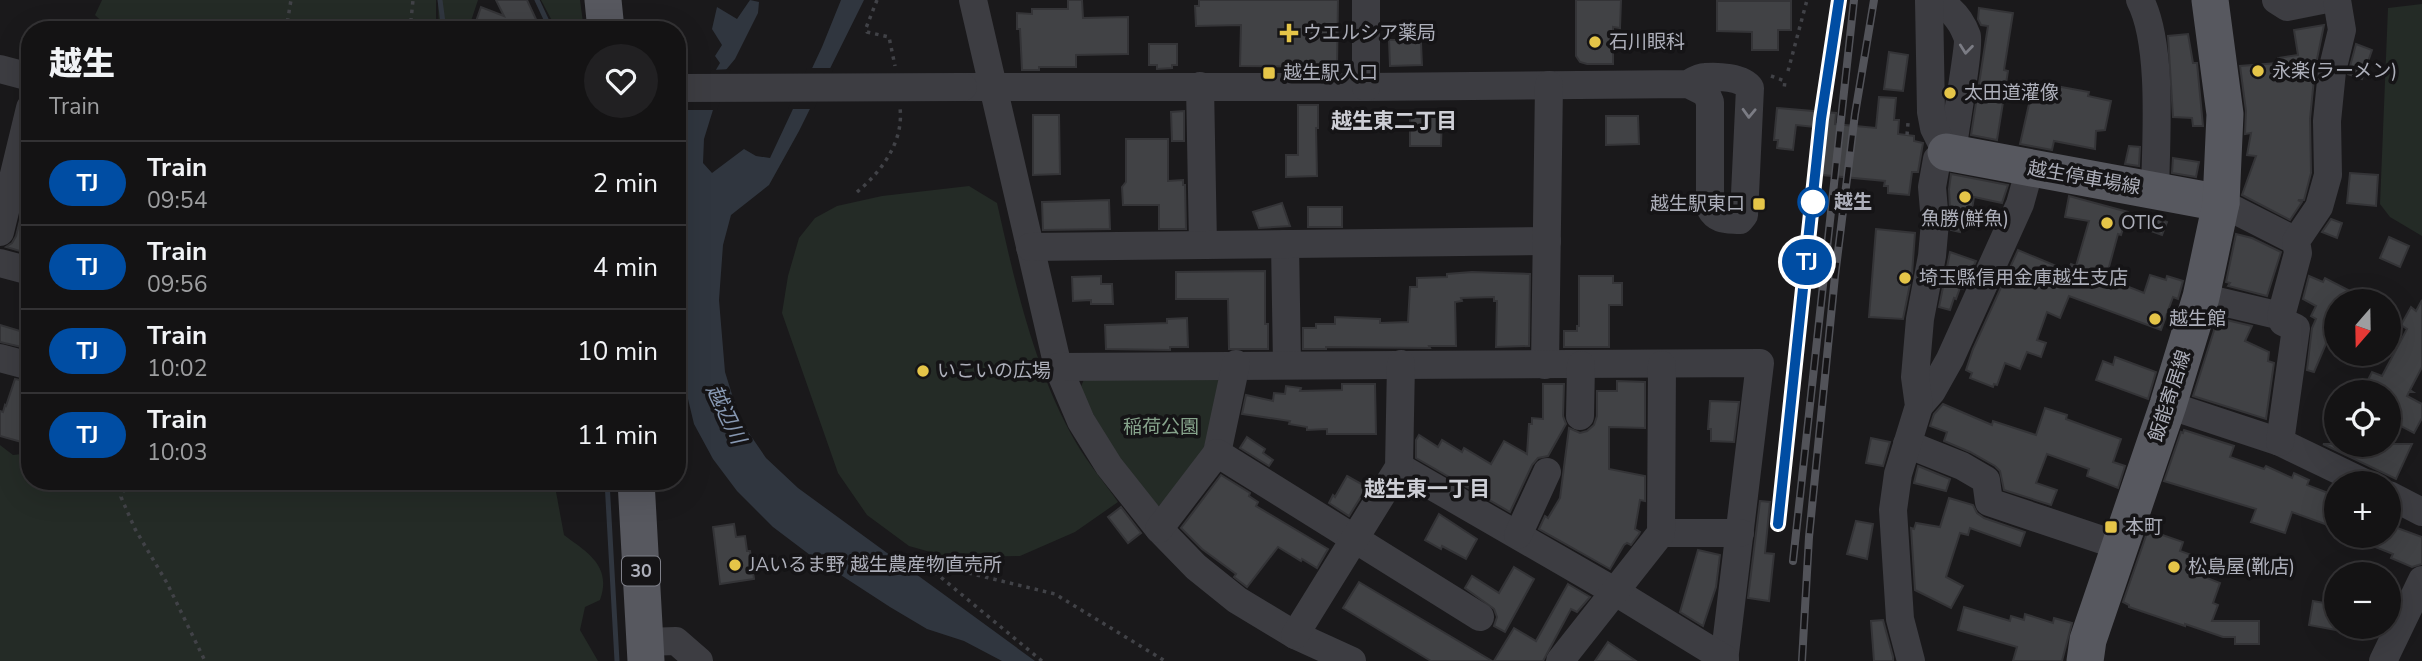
<!DOCTYPE html>
<meta charset="utf-8">
<style>
body{margin:0;font-family:"Nunito Sans","Noto Sans JP",sans-serif;background:#212022;color:#f1f3f6;height:100vh;display:flex;flex-direction:column;font-size:26px;white-space:nowrap}
*{box-sizing:border-box;margin:0}
p{font-size:23px;color:#9d9ea0}
.icon{flex:none;width:38px;height:38px;fill:none;stroke:currentColor;stroke-width:2;stroke-linecap:round;stroke-linejoin:round}
.map{position:relative;flex:1;overflow:hidden}
.drawer{position:absolute;left:21px;top:21px;width:665px;height:469px;display:flex;flex-direction:column;background:#141314;border-radius:28px;box-shadow:0 7px 28px #0002,0 0 0 2px #333234}
.drawer>*{flex:none}
.badge{padding:0 14px;border-radius:23px;font-size:24px;line-height:46px}
.needle{width:46px;rotate:200deg}
.fabs{position:absolute;left:2324px;top:289px;display:grid;gap:14px}
.fabs a{display:grid;place-items:center;width:77px;height:77px;border-radius:50%;background:#141314;box-shadow:0 7px 28px #0002,0 0 0 2px #333234;font-size:35px}
.map>.badge{position:absolute;translate:-50% -50%;box-shadow:0 0 0 4px #fff}
.round{display:grid;place-items:center;flex:none;width:74px;height:74px;border-radius:37px;background:#212022}
.summary{display:flex;align-items:center;justify-content:space-between;height:119px;padding:0 28px}
h1{font-size:33px;font-weight:800;line-height:52px}
ul{padding:0;list-style:none}
li{display:flex;align-items:center;gap:21px;height:84px;padding:0 28px;border-top:2px solid #333234}
li div{flex:1}
li b{display:block;font-size:26px}
li em{font-style:normal}
li .badge{min-width:77px;font-weight:700;text-align:center}
.map>svg:first-child{display:block}
.green{fill:#242b26}
.water{fill:#30363f}
.pier{fill:#1a191b}
.lines{fill:none;stroke-linecap:round;stroke-linejoin:round}
.stream{stroke:#30363f;stroke-width:5}
.building{fill:#414245;stroke:#343437;stroke-width:2}
.path{stroke:#414247;stroke-width:3.5;stroke-dasharray:3.5 5;stroke-linecap:butt}
.minor{stroke:#3d3d42;stroke-width:28}
.major{stroke:#57585f;stroke-width:37}
.rail-casing{stroke:#525359;stroke-width:8}
.rail{stroke:#151416;stroke-width:5;stroke-dasharray:16;stroke-linecap:butt}
.minor-bridge{stroke:#3d3d42;stroke-width:28}
.oneway{stroke:#7b7c84}
.line-casing{stroke:#fff;stroke-width:16}
.line{stroke:#004da3;stroke-width:10}
.poi-dot{fill:#e5c548;stroke:#151416;stroke-width:2.5}
.stop-dot{fill:#fff;stroke:#004da3;stroke-width:3.5}
.labels{text-anchor:middle;dominant-baseline:central;stroke-width:7;stroke-linejoin:round;paint-order:stroke}
.shield{fill:#151416;stroke:#7f8089;stroke-width:2}
.shield-label{font-size:18px;font-weight:bold;fill:#adafba}
.poi-label{font-size:19px;fill:#adafba;stroke:#151416;text-anchor:start}
.street-label{font-size:19px;fill:#adafba;stroke:#151416}
.stop-label{font-size:19px;font-weight:bold;fill:#adafba;stroke:#151416;text-anchor:start}
.park-label{font-size:19px;fill:#86a38b;stroke:#151416}
.neighbourhood-label{font-size:21px;font-weight:bold;fill:#cecfd6;stroke:#151416}
.water-label{font-size:21px;font-style:italic;fill:#8798b2;stroke:#151416}
</style>
<div class="map">
<svg width="2422" height="661" viewBox="0 0 2422 661">
<rect width="100%" height="100%" fill="#1a191b"/>
<g class="green">
<polygon points="102,0 436,0 436,30 111,30 95,15"/>
<polygon points="438,0 478,0 468,30 439,30"/>
<polygon points="541,0 580,0 584,30 557,30"/>
<polygon points="2422,4 2422,236 2390,217 2380,204 2388,8"/>
<path d="M969,186L997,203C1015,283 1034,369 1075,441C1087,462 1104,482 1118,502L1075,532L1020,556L967,557L941,555L909,546L867,515L838,473L782,313L788,276L799,238L815,218L837,206L882,196Z"/>
<path d="M1221,375L1203,458L1156,509C1127,471 1101,432 1080,389L1085,377Z"/>
<path d="M0,445L13,455L30,453V481H554L564,535C588,553 612,566 600,600L585,607L580,630L598,661H0Z"/>
</g>
<polygon class="water" points="750,0 759,2 758,13 735,59 725,71 704,139 703,163 712,173 744,149 756,156 770,158 822,47 841,0 864,0 799,131 769,185 731,215 723,245 719,300 725,372 740,420 766,458 798,488 1035,661 1002,661 964,641 927,629 890,607 810,555 773,527 737,491 713,459 694,424 677,353 677,121 698,100 720,63 715,56 722,45 712,29 717,7 737,19"/>
<g class="pier">
<polygon points="807,68 834,68 814,109 788,109"/>
<polygon points="731,69 717,110 683,110 695,98 712,70"/>
</g>
<g class="lines">
<g class="stream">
<polyline points="440,0 444,30"/>
<polyline points="537,0 551,30"/>
<polyline points="607,481 617,661"/>
</g>
</g>
<g class="building">
<polygon points="496,0 527,0 541,30 473,30 481,7 504,16"/>
<polygon points="1068,0 1082,0 1083,18 1128,17 1128,54 1076,55 1076,67 1039,67 1039,70 1022,70 1020,29 1017,29 1017,13 1032,14 1032,9 1068,9"/>
<polygon points="1199,0 1338,0 1337,67 1240,66 1241,25 1196,26 1195,6 1199,6"/>
<polygon points="1576,0 1621,0 1620,28 1613,27 1613,64 1587,64 1580,62 1576,56"/>
<polygon points="1717,1 1791,1 1791,30 1778,30 1778,50 1752,50 1752,32 1717,31"/>
<polygon points="1979,8 2013,13 2004,70 2008,71 1997,140 1971,135 1988,26 1981,25 1978,19"/>
<polygon points="2324,25 2315,69 2310,119 2311,173 2304,200 2298,200 2302,202 2290,220 2242,195 2256,156 2247,155 2251,133 2245,134 2246,111 2240,66 2278,63 2278,58 2298,55 2294,30"/>
<polygon points="2188,34 2193,63 2197,63 2203,126 2193,126 2192,118 2173,117 2168,36"/>
<polygon points="1389,40 1406,40 1406,43 1421,43 1422,65 1390,66"/>
<polygon points="1149,44 1177,44 1177,65 1172,65 1172,68 1157,69 1157,65 1149,65"/>
<polygon points="2356,44 2372,50 2362,79 2348,74"/>
<polygon points="1889,52 1908,55 1903,91 1884,89"/>
<polygon points="2034,82 2089,92 2088,96 2111,101 2105,130 2096,131 2095,149 2054,141 2052,150 2020,144"/>
<polygon points="1879,97 1896,98 1894,120 1899,120 1898,134 1914,136 1914,141 1923,143 1918,172 1912,172 1909,195 1888,193 1888,186 1884,186 1885,181 1822,175 1824,128 1796,125 1793,150 1777,148 1778,140 1774,140 1777,108 1836,113 1835,124 1876,128"/>
<polygon points="1298,105 1318,105 1318,128 1316,128 1317,176 1286,177 1286,155 1298,155"/>
<polygon points="1184,111 1184,141 1172,141 1171,112"/>
<polygon points="1033,115 1059,115 1060,174 1033,175"/>
<polygon points="1410,115 1442,115 1441,146 1410,146"/>
<polygon points="1606,116 1638,116 1639,144 1606,145"/>
<polygon points="1126,139 1168,139 1168,181 1183,180 1183,185 1185,185 1186,229 1159,229 1159,205 1123,205 1122,187 1126,182"/>
<polygon points="2129,146 2140,147 2139,166 2125,164"/>
<polygon points="2173,158 2199,162 2196,177 2172,173"/>
<polygon points="2350,173 2378,175 2376,206 2347,203"/>
<polygon points="1951,174 2008,185 2002,203 1974,197 1969,228 1961,226 1960,232 1951,230 1949,189"/>
<polygon points="30,180 30,254 6,247 12,243 16,236"/>
<polygon points="2069,196 2128,212 2121,235 2118,234 2106,278 2144,293 2150,275 2166,280 2167,276 2183,281 2178,299 2173,297 2161,330 2069,296 2060,318 2047,312 2037,340 2046,343 2041,357 2027,352 2020,369 2005,363 1997,385 1994,384 1993,387 1970,378 1972,373 1966,370 1973,349 2018,250 2068,271 2071,264 2076,266 2089,221 2065,217"/>
<polygon points="1109,200 1110,229 1043,230 1042,202"/>
<polygon points="1282,203 1290,226 1259,228 1253,212"/>
<rect x="1308" y="207" width="34" height="20"/>
<polygon points="2154,217 2167,222 2162,235 2148,230"/>
<polygon points="2331,219 2342,223 2337,238 2322,232"/>
<polygon points="1876,229 1915,233 1912,274 1903,319 1869,317"/>
<polygon points="2236,234 2252,238 2281,252 2267,296 2228,286 2230,283 2226,282"/>
<polygon points="2389,237 2409,246 2400,267 2380,258"/>
<polygon points="1950,252 1976,261 1963,289 1960,288 1956,299 1954,298 1950,310 1939,307"/>
<polygon points="1265,271 1265,324 1268,324 1268,349 1229,349 1228,299 1176,299 1176,272"/>
<polygon points="1472,272 1530,274 1529,346 1496,347 1497,301 1494,301 1494,297 1461,298 1462,301 1455,302 1456,346 1429,346 1430,348 1326,347 1326,349 1303,349 1303,328 1316,328 1316,324 1335,324 1335,317 1380,319 1380,323 1408,322 1410,287 1417,287 1417,278 1447,277 1447,274"/>
<polygon points="1101,276 1101,284 1112,284 1113,304 1091,304 1091,300 1073,301 1072,277"/>
<polygon points="1579,276 1613,276 1613,283 1622,283 1622,305 1609,305 1609,347 1564,347 1564,331 1577,331 1577,326 1579,326"/>
<polygon points="2309,276 2323,282 2325,278 2348,290 2342,301 2336,301 2336,320 2314,372 2307,370 2312,328 2316,319 2311,316 2316,306 2303,299"/>
<polygon points="2422,300 2422,367 2410,390 2413,392 2409,392 2407,396 2422,404 2422,418 2414,433 2389,420 2389,392 2362,392 2372,372 2382,376 2407,329 2401,325 2411,307 2416,311"/>
<polygon points="1187,318 1188,347 1170,347 1170,350 1106,349 1105,325 1167,323 1167,319"/>
<polygon points="2218,318 2252,326 2245,341 2269,352 2268,361 2274,363 2266,419 2193,396"/>
<polygon points="0,325 30,334 30,349 0,342"/>
<polygon points="2115,357 2156,372 2148,399 2096,380 2103,361 2113,365"/>
<polygon points="15,379 30,382 30,438 27,437 25,443 0,436 0,411 3,412 5,405 6,406"/>
<polygon points="1617,381 1645,382 1645,428 1609,427 1609,469 1645,476 1645,501 1640,500 1635,529 1640,532 1639,534 1631,545 1627,543 1624,545 1610,569 1539,529 1545,516 1548,518 1560,498 1569,428 1580,433 1587,431 1594,425 1597,416 1597,391 1617,391"/>
<polygon points="1342,384 1375,384 1376,434 1327,434 1327,429 1307,430 1307,427 1289,424 1290,421 1242,414 1246,395 1273,401 1274,393 1285,394 1286,386 1301,388 1300,391 1342,390"/>
<polygon points="1543,384 1564,384 1563,416 1566,424 1548,456 1538,458 1532,465 1510,512 1416,458 1416,440 1419,435 1438,447 1442,440 1462,452 1464,448 1491,464 1504,441 1527,454 1529,424 1532,424 1532,418 1543,419"/>
<polygon points="1710,401 1739,402 1734,442 1711,441 1711,429 1708,429"/>
<polygon points="1943,404 1992,425 1993,421 2036,435 2045,408 2067,415 2066,419 2121,439 2113,462 2125,466 2118,488 2087,476 2089,469 2047,454 2036,483 2057,490 2051,505 2004,490 2000,471 1995,466 1970,452 1944,441 1947,432 1930,426 1934,414"/>
<polygon points="2184,430 2234,446 2230,457 2264,469 2266,466 2292,478 2294,473 2309,480 2307,485 2336,496 2336,528 2292,512 2285,533 2251,522 2256,509 2164,481 2181,432 2183,433"/>
<polygon points="1247,437 1265,449 1263,453 1273,460 1269,466 1240,448"/>
<polygon points="1871,438 1890,442 1883,466 1866,463"/>
<polygon points="2323,444 2412,444 2396,479"/>
<polygon points="1918,466 1950,479 1946,491 1914,483"/>
<polygon points="1221,475 1250,493 1249,496 1258,502 1256,506 1328,549 1317,568 1302,559 1301,561 1278,547 1247,587 1234,577 1236,574 1202,549 1181,528"/>
<polygon points="1347,476 1367,487 1349,516 1329,503 1333,495 1335,497"/>
<polygon points="1949,498 1973,505 1977,513 1984,518 2025,532 2020,546 1970,528 1968,535 1960,533 1946,577 1963,586 1951,608 1915,590 1911,528 1914,529 1916,523 1940,527"/>
<polygon points="1760,501 1770,502 1765,553 1774,554 1769,601 1748,598"/>
<polygon points="1121,507 1141,533 1128,543 1108,517"/>
<polygon points="1439,514 1477,539 1466,559 1442,546 1441,549 1425,540"/>
<polygon points="1856,521 1873,524 1867,559 1847,554"/>
<polygon points="734,524 736,537 745,536 747,551 750,551 754,579 720,584 713,527"/>
<polygon points="2389,525 2422,537 2422,564 2412,567 2391,558 2393,554 2348,536 2389,536"/>
<polygon points="2148,530 2183,542 2180,551 2200,558 2197,567 2209,571 2207,578 2220,583 2213,603 2218,605 2212,621 2259,621 2259,644 2235,644 2235,637 2223,637 2185,624 2185,626 2129,607 2129,605 2123,602"/>
<polygon points="1698,550 1720,555 1716,587 1703,626 1680,612"/>
<polygon points="1514,567 1534,579 1505,632 1494,626 1497,617 1494,609 1465,588 1472,576 1499,593"/>
<polygon points="1359,582 1492,661 1431,661 1343,608"/>
<polygon points="1568,584 1590,597 1577,612 1571,609 1543,661 1494,661 1514,628 1536,641"/>
<polygon points="2313,601 2336,605 2336,630 2309,625"/>
<polygon points="1964,607 2010,621 2011,616 2024,620 2025,614 2053,623 2054,618 2072,623 2062,661 2013,661 2017,647 1958,630"/>
<polygon points="1883,620 1893,657 1893,661 1874,661 1871,621"/>
<polygon points="1608,642 1636,661 1595,661"/>
</g>
<g class="lines">
<g class="path">
<polyline points="877,0 866,28 867,32 889,37 895,66"/>
<polyline points="286,30 291,0"/>
<polyline points="410,30 413,0"/>
<polyline points="1788,71 1807,0"/>
<polyline points="1771,76 1785,81 1784,89"/>
<polyline points="1907,135 1908,123"/>
<path d="M857,192C881,172 904,142 900,108"/>
<polyline points="127,481 121,497 135,529 167,583 205,661"/>
<polyline points="1042,661 926,565 927,563 1055,594 1165,661"/>
</g>
<g class="minor">
<polyline points="973,0 1058,367 1081,421 1109,466 1159,529 1196,567 1237,600 1295,635 1352,661"/>
<path d="M1929,0C1948,4 1960,17 1967,36C1970,44 1955,129 1953,146L1959,155"/>
<path d="M2140,0C2163,44 2156,140 2155,191"/>
<polyline points="2276,0 2287,7 2322,0"/>
<polyline points="0,69 30,77"/>
<polyline points="1200,86 1203,245"/>
<path d="M963,87H1366L1688,84C1693,81 1699,77 1705,77C1717,76 1743,77 1750,88L1744,215L1740,220C1727,219 1717,221 1710,208V102L1706,93L1688,84"/>
<polyline points="1366,87 1366,0"/>
<polyline points="2221,203 2296,241"/>
<polyline points="0,232 30,108"/>
<polyline points="1285,244 1287,364"/>
<polyline points="1030,247 1547,241"/>
<polyline points="0,263 30,271"/>
<polyline points="2201,297 2281,316"/>
<polyline points="0,358 30,366"/>
<polyline points="1545,365 1549,85"/>
<polyline points="1058,367 1760,363 1724,661"/>
<polyline points="2168,405 2280,442 2365,483"/>
<polyline points="1919,406 1932,391 1950,359 2020,204 2030,168"/>
<polyline points="1580,416 1581,365"/>
<polyline points="2280,442 2296,328 2283,322 2281,316 2298,253 2296,241 2319,207 2328,175 2327,121 2332,71 2342,30 2337,0"/>
<polyline points="1907,444 1962,466 1986,480 1989,502 2120,546"/>
<polyline points="1217,453 1236,364"/>
<polyline points="1399,467 1614,591 1725,659"/>
<polyline points="2389,495 2422,512"/>
<polyline points="1159,529 1217,453 1480,617"/>
<polyline points="1661,533 1740,533"/>
<polyline points="1518,535 1547,472"/>
<polyline points="1295,635 1399,467 1401,364"/>
<polyline points="645,642 676,641 699,661"/>
<polyline points="1560,661 1661,533 1662,365"/>
<polyline points="1911,661 1900,619 1893,510 1898,474 1919,406 1915,377 1920,319 1932,256 1935,222 1932,187 1937,159 1946,152 1934,128 1931,112 1929,0"/>
<polyline points="2383,661 2422,580"/>
</g>
<g class="major">
<polyline points="603,0 606,30"/>
<polyline points="1946,152 2221,203"/>
<polyline points="636,481 646,661"/>
<polyline points="2085,661 2088,640 2168,405 2201,297 2221,203 2225,114 2210,0"/>
</g>
<defs>
<g id="rail">
<polyline points="1778,524 1821,119 1839,0"/>
<polyline points="1793,561 1854,0"/>
<polyline points="1802,661 1809,537 1835,276 1855,114 1874,0"/>
</g>
</defs>
<use href="#rail" class="rail-casing"/>
<use href="#rail" class="rail"/>
<polyline class="minor-bridge" points="677,88 963,87"/>
</g>
<defs><path id="oneway-chevron" d="M-2-3.5L2.5 0L-2 3.5" fill="none" stroke-width="1.6" stroke-linecap="round" stroke-linejoin="round" transform="scale(1.75)"/></defs>
<g class="oneway">
<use href="#oneway-chevron" transform="translate(1966 49) rotate(96)"/>
<use href="#oneway-chevron" transform="translate(1749 113) rotate(92)"/>
</g>
<g class="lines">
<defs>
<polyline id="line" points="1778,524 1821,119 1839,0"/>
</defs>
<use href="#line" class="line-casing"/>
<use href="#line" class="line"/>
</g>
<g class="poi-dot">
<path d="M1285.5 22.5h7v7h7v7h-7v7h-7v-7h-7v-7h7z"/>
<circle cx="1595" cy="42" r="7"/>
<circle cx="2258" cy="71" r="7"/>
<rect x="1262" y="66" width="14" height="14" rx="3.5"/>
<circle cx="1950" cy="93" r="7"/>
<circle cx="1965" cy="197" r="7"/>
<rect x="1752" y="197" width="14" height="14" rx="3.5"/>
<circle cx="2107" cy="223" r="7"/>
<circle cx="1905" cy="278" r="7"/>
<circle cx="2155" cy="319" r="7"/>
<circle cx="923" cy="371" r="7"/>
<rect x="2104" y="520" width="14" height="14" rx="3.5"/>
<circle cx="735" cy="565" r="7"/>
<circle cx="2174" cy="567" r="7"/>
</g>
<circle class="stop-dot" cx="1813" cy="202" r="14"/>
<g class="labels">
<rect class="shield" x="622" y="556.5" width="38" height="29" rx="5"/>
<g class="shield-label">
<text x="641" y="571">30</text>
</g>
<g class="poi-label">
<text x="1303" y="33">ウエルシア薬局</text>
<text x="1609" y="42">石川眼科</text>
<text x="2272" y="71">永楽(ラーメン)</text>
<text x="1283" y="73">越生駅入口</text>
<text x="1964" y="93">太田道灌像</text>
<text x="1745" y="204" text-anchor="end">越生駅東口</text>
<text x="1965" y="219" text-anchor="middle">魚勝(鮮魚)</text>
<text x="2121" y="223">OTIC</text>
<text x="1919" y="278">埼玉縣信用金庫越生支店</text>
<text x="2169" y="319">越生館</text>
<text x="937" y="371">いこいの広場</text>
<text x="2125" y="527">本町</text>
<text x="749" y="565">JAいるま野 越生農産物直売所</text>
<text x="2188" y="567">松島屋(靴店)</text>
</g>
<g class="street-label">
<text transform="translate(2084 178) rotate(10)">越生停車場線</text>
<text transform="translate(2170 396) rotate(-72)">飯能寄居線</text>
</g>
<g class="stop-label">
<text x="1834" y="202">越生</text>
</g>
<g class="park-label">
<text x="1161" y="427">稲荷公園</text>
</g>
<g class="neighbourhood-label">
<text x="1394" y="121">越生東二丁目</text>
<text x="1427" y="489">越生東一丁目</text>
</g>
<g class="water-label">
<text transform="translate(726 414) rotate(64)">越辺川</text>
</g>
</g>
</svg>
<div class="fabs">
<a><svg class="needle" viewBox="-14 -14 28 28"><path d="M0-13l5 13h-10z" fill="#e53935"/><path d="M0 13l5-13h-10z" fill="#9d9ea0"/></svg></a>
<a><svg class="icon" aria-label="locate" viewBox="0 0 24 24"><circle cx="12" cy="12" r="6"/><path d="M12 2v4M12 18v4M2 12h4M18 12h4"/></svg></a>
<a>+</a>
<a>−</a>
</div>
<b class="badge" style="left:1807px;top:262px;background:#004da3;color:#fff">TJ</b>
<section class="drawer">
<div class="summary"><div><h1>越生</h1><p>Train</p></div><a class="round"><svg class="icon" aria-label="heart" viewBox="0 0 24 24"><path d="M12 20l-8-8c-3-5 5-10 8-4 3-6 11-1 8 4z"/></svg></a></div>
<ul>
<li><span class="badge" style="background:#004da3;color:#fff">TJ</span><div><b>Train</b><p>09:54</p></div><em>2 min</em></li>
<li><span class="badge" style="background:#004da3;color:#fff">TJ</span><div><b>Train</b><p>09:56</p></div><em>4 min</em></li>
<li><span class="badge" style="background:#004da3;color:#fff">TJ</span><div><b>Train</b><p>10:02</p></div><em>10 min</em></li>
<li><span class="badge" style="background:#004da3;color:#fff">TJ</span><div><b>Train</b><p>10:03</p></div><em>11 min</em></li>
</ul>
</section>
</div>
